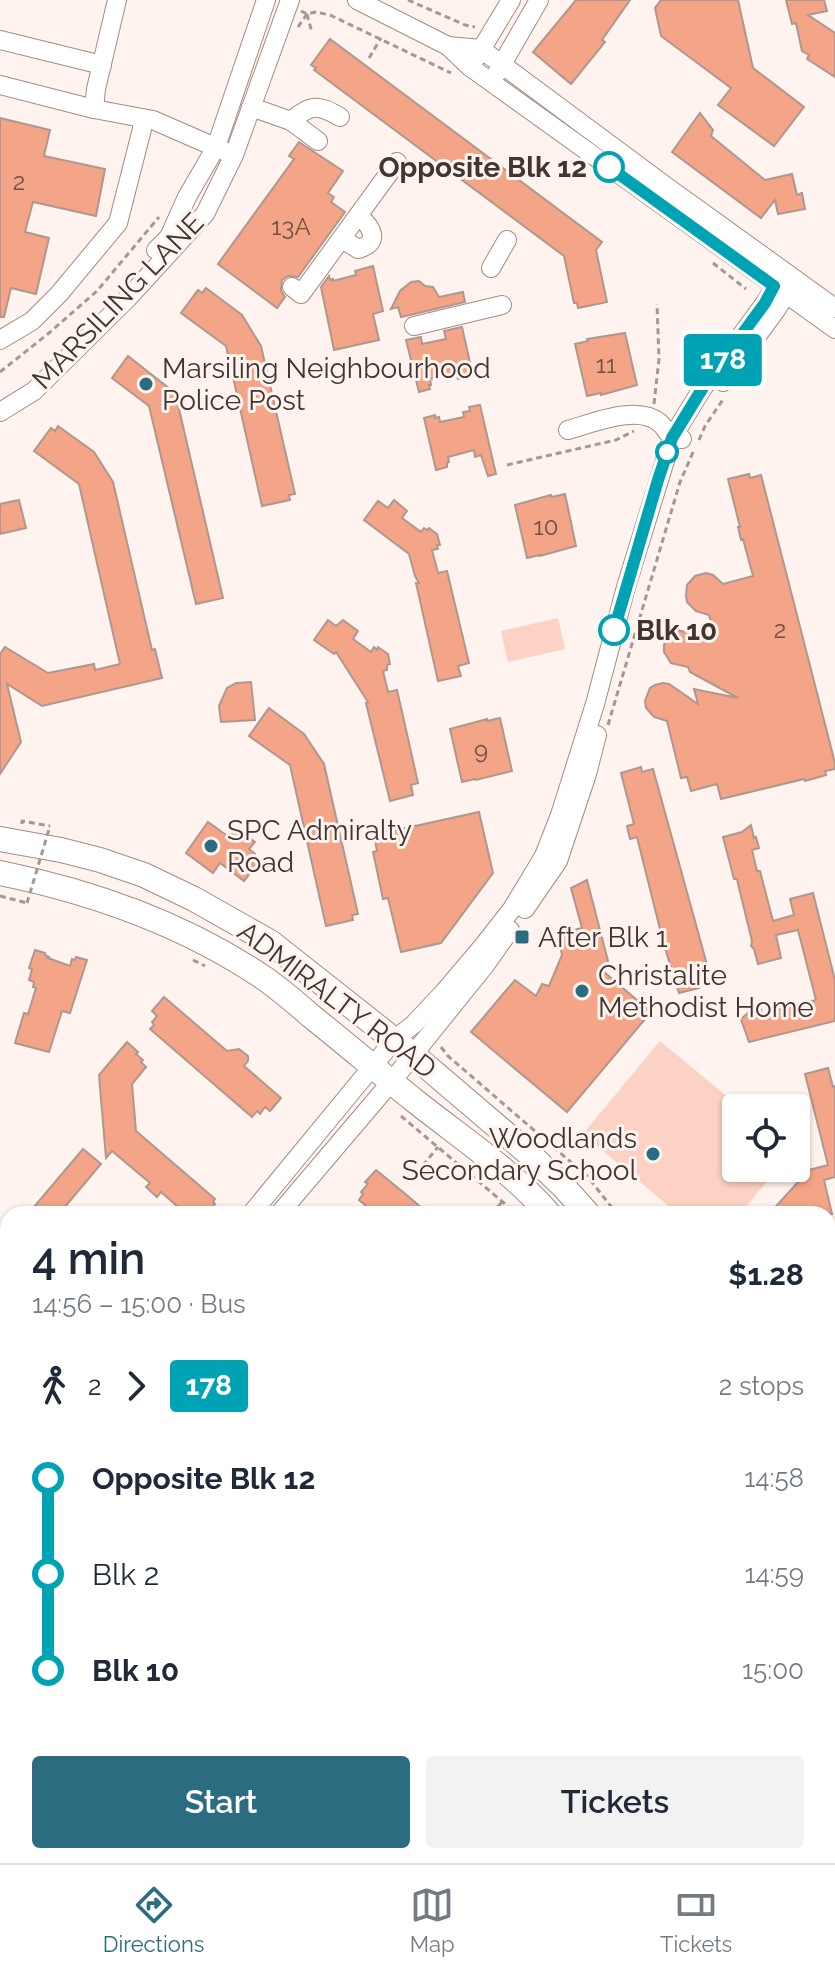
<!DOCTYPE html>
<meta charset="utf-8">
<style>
body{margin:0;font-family:Raleway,sans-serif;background:#f2f2f3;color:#1f2937;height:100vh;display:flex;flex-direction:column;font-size:30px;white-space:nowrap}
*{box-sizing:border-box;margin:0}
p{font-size:26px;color:#747a83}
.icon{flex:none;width:44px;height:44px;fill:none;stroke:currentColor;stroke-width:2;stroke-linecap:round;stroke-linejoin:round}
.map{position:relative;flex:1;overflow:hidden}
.drawer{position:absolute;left:0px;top:1206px;width:836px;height:658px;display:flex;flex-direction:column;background:#fff;border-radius:24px 24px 0 0;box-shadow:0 2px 6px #0004}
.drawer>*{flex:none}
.badge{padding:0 16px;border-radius:6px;font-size:28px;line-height:52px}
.tools{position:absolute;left:722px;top:1094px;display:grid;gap:16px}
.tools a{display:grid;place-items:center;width:88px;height:88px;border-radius:8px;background:#fff;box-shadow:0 2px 6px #0004;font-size:40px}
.map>.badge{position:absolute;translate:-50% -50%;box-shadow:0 0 0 4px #fff}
.legs{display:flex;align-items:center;gap:12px;height:88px;padding:0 32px;font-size:26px}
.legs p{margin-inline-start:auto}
.headline{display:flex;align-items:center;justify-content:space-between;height:136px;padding:0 32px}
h1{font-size:44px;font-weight:600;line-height:60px}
.primary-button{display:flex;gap:16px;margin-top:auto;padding:16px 32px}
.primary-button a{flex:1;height:92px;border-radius:8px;background:#2b6c80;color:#fff;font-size:32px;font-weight:600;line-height:92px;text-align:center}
.primary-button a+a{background:#f2f2f3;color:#1f2937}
ul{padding:0 32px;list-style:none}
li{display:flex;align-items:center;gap:28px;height:96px;font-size:30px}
li i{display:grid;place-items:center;width:12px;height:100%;margin:0 10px;background:currentColor}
li i::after{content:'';width:20px;height:20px;margin:-10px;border:6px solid;border-radius:50%;background:#fff}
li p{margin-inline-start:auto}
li:first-child i{background:linear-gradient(#0000 50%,currentColor 0)}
li:last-child i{background:linear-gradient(currentColor 50%,#0000 0)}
.tab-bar{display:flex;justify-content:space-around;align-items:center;height:112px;border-top:2px solid #e0e1e3;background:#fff;font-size:22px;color:#747a83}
.tab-bar a{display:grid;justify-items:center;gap:4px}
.tab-bar .active{color:#2b6c80}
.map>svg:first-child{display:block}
.green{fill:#fbd2c3}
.building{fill:#f4a487;stroke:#b0978e;stroke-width:2}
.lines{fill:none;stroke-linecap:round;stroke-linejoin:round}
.minor-casing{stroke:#a48b82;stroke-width:20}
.major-casing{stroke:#a48b82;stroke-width:26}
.path{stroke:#a39894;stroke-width:3;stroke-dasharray:6 4;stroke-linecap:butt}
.minor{stroke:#fff;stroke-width:18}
.major{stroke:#fff;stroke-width:24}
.path-bridge{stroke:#a39894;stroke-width:3;stroke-dasharray:6 4;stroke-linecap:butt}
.line-1-casing{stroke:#fff;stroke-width:18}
.line-1{stroke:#00a3b4;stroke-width:12}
.stop-1-dot{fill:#fff;stroke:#00a3b4;stroke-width:4}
.poi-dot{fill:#2b6c80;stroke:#fef3ef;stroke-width:3}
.labels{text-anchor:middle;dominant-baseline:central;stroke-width:6;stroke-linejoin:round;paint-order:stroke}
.number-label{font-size:24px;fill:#6d5146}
.stop-label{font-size:28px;font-weight:bold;fill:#403531;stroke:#fef3ef;text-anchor:end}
.street-label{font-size:28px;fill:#403531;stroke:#fef3ef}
.poi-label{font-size:28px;fill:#403531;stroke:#fef3ef;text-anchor:start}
</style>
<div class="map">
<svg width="835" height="1863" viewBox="0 0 835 1863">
<rect width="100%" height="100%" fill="#fef3ef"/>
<g class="green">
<polygon points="558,618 565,649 508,662 501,631"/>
<polygon points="660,1041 741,1108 736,1108 736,1168 778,1168 740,1214 678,1214 583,1134"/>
<polygon points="0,1581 8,1588 8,1706 0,1714"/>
</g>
<g class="building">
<polygon points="576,0 630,0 602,40 605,42 571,84 533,52"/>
<polygon points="661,0 738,0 753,68 804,107 774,146 718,105 731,88 661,36 655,8"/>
<polygon points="786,0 824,0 827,11 808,15 835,33 835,77 807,59 809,55 802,51 796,23 792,24"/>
<polygon points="330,39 602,242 596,250 607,302 578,308 577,303 574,303 564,256 314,70 316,68 311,65"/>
<polygon points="700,113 713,130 711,136 765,180 792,174 797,195 802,193 805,209 778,214 775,200 761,218 672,152"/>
<polygon points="0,118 50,130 44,156 105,169 96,216 33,202 25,232 49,238 36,294 11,288 4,317 0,317"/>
<polygon points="299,142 343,171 328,193 334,197 331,202 345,212 298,277 288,276 282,280 281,291 285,297 277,308 218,264 294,159 289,156"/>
<polygon points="373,266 383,311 373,314 379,340 334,350 321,287 329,276 330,280 333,279 333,281 356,275 355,271"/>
<polygon points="419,281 425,286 433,287 439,297 463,292 465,302 401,317 398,307 391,309 400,291 411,282"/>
<polygon points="206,288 242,315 261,346 295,494 289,495 290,500 262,506 226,346 181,313 198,290 202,293"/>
<polygon points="462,327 473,376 458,379 456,372 430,379 431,385 429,385 430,389 419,392 406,340 421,337 422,344 446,339 444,331"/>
<polygon points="625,333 637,385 601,395 601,393 587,396 575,344 588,341 587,339"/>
<polygon points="128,356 170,389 176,396 223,598 196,604 149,406 112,378"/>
<polygon points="480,405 496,474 488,476 481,455 475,457 474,450 448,457 449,462 447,463 447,467 436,470 424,418 435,415 435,418 439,417 440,422 464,417 463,412 470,411 469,407"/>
<polygon points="58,426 94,452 113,482 152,650 155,649 162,678 42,706 7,684 21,742 0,774 0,654 5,647 48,673 94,664 95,670 120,664 79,484 34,451 51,428 55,431"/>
<polygon points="749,474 750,478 761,475 835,763 835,769 825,771 826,775 805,781 804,779 721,799 717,784 691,791 687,777 681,778 667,721 654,717 646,708 645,701 650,688 655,685 663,683 669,684 698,704 694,689 738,698 690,672 688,667 671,663 664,652 664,645 667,637 678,630 688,633 696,642 715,637 709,615 696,611 687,602 686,596 687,585 695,576 706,573 713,575 723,584 753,576 743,539 741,540 738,527 740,527 728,479"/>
<polygon points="565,494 576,546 540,556 540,555 527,558 515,505 551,495 552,497"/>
<polygon points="19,500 26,528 0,534 0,504"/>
<polygon points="394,500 407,511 402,518 421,532 424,528 427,530 429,528 437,534 440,545 437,545 438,549 432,550 438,573 447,571 469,663 458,666 461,676 438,681 416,583 419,583 415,576 409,554 364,520 378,501 388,508"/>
<polygon points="328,620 336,626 343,620 358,631 353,639 371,652 374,647 377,650 378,647 388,654 390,664 387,665 387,670 383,671 388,692 397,690 400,703 418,783 411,785 413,795 390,801 366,703 368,702 336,652 334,654 314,640"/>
<polygon points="251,682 255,720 221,722 219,706 227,688 236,683"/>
<polygon points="269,708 304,734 324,764 358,914 352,915 353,920 326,926 290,765 249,736"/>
<polygon points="500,718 512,771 476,780 475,779 462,782 450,729 487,719 487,721"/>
<polygon points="641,767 642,772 653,769 711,979 698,983 699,988 679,993 664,945 637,837 630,839 627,826 634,824 621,773"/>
<polygon points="479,812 493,873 441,943 401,952 388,898 383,899 373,852 377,851 374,835"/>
<polygon points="208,822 229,837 236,828 255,842 249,849 255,854 257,864 244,881 220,863 213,873 186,853"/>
<polygon points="751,825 754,838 756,837 759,848 752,850 757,871 760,871 773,921 794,915 790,899 813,893 835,980 835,1021 749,1042 741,1019 749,1012 748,1009 760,1006 762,1014 816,1000 798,930 776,935 781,958 758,964 754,949 751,946 752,941 740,892 737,879 734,879 723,837 742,832"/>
<polygon points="587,880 608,961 603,971 651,1012 567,1112 471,1032 515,980 536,996 542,984 549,986 562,955 558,934 582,928 571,888"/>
<polygon points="35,950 45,953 45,955 49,957 48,958 70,966 72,959 75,960 76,957 87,960 70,1013 62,1011 49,1052 15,1043 24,1013 28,1014 36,988 33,987 34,982 29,980 32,969 29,968"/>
<polygon points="164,997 227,1051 239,1049 248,1056 248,1061 244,1066 281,1098 270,1111 265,1107 260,1114 257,1111 252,1117 150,1029 154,1025 152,1022 157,1016 152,1011"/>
<polygon points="127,1042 138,1052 136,1054 143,1060 141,1062 146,1067 132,1084 136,1131 215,1199 213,1202 215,1204 206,1214 186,1214 161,1192 157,1197 146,1187 150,1183 112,1151 106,1158 99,1075"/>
<polygon points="828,1068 833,1087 835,1086 835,1177 824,1180 832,1214 769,1214 809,1170 828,1165 805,1074"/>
<polygon points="83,1149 101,1164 59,1214 28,1214"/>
<polygon points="376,1170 403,1192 429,1214 387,1214 381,1209 376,1214 359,1200 363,1194 361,1192 368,1184 365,1182"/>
</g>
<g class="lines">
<defs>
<g id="minor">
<polyline points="357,0 448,46 470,67 835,329"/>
<polyline points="0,40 102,65"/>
<polyline points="448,46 481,49 667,187 835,308"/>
<polyline points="476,58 511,0"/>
<polyline points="497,73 539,0"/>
<polyline points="0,85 94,109 153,120 224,151"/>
<polyline points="251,107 291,121 318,141"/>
<polyline points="94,109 96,89 117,0"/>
<path d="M291,121C311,104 318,104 340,117"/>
<path d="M342,239L358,249C381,243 372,227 359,216"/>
<polyline points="156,250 169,237 187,197 216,147 266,0"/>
<polyline points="491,268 507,240"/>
<polyline points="292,287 301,294 397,162"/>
<polyline points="414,326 502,305"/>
<polyline points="0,340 32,321 59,294 118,223 142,129 142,118"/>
<polyline points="723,382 776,310 795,280"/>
<polyline points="0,412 34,391 128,298 205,214 234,155 290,0"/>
<path d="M568,430C593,423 637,404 660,423C664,427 668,433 672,438L682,439"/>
<polyline points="525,909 558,861 587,774 597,735"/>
<polyline points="251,1214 395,1039 414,1024 444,992 483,946 512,909 544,856 560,815 595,704 626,587 672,438 702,389 765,303 784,272"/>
<polyline points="279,1214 392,1081 486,964 510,930"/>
<polyline points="0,1732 8,1725"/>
<polyline points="0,1761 8,1756"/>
</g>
<g id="major">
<polyline points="0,839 61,850 100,860 144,875 194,899 270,942 412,1054 526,1151 563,1186 588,1214"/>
<path d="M0,873C93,892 184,924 264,978C280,989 296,1003 311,1016C346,1044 380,1073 415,1101C460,1137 511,1170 549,1214"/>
<polyline points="769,1856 771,1863"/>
<polyline points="793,1856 795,1863"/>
</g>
</defs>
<use href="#minor" class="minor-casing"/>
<use href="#major" class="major-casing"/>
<g class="path">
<polyline points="408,0 465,25 475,27"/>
<polyline points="301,11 307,14 316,12 330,15 451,73"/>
<polyline points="307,14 312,33"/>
<polyline points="298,27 307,14"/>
<polyline points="369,58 381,38"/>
<polyline points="713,263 746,289"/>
<polyline points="0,372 49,333 97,291 159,217"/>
<polyline points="654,404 659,359 657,304"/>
<polyline points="699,440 705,426 724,398"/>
<polyline points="507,465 616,440 634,431"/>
<polyline points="608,725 680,482 694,450"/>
<polyline points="22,824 22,821 50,826"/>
<polyline points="0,896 27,903"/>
<polyline points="193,960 205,966"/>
<polyline points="441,1047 448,1056 587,1176 617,1214"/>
<polyline points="401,1116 517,1214"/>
<polyline points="410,1181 438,1147"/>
<polyline points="491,1214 503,1201"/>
</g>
<use href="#minor" class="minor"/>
<use href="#major" class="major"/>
<polyline class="path-bridge" points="27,903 50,826"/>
</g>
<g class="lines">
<defs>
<polyline id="line-1" points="609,167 774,286 765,303 702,389 672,438 658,480 614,630"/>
</defs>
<use href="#line-1" class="line-1-casing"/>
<use href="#line-1" class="line-1"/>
</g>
<g class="stop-1-dot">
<circle cx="609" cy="167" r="14"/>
<circle cx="667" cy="452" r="10"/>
<circle cx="614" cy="630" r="14"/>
</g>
<g class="poi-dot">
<circle cx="146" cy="384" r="8"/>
<circle cx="211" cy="846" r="8"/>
<rect x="514" y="929" width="16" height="16" rx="4"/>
<circle cx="582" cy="991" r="8"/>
<circle cx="653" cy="1154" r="8"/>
</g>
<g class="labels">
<g class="number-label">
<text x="19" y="181">2</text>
<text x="291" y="226">13A</text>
<text x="606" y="364">11</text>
<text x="546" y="526">10</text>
<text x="780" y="629">2</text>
<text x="481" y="750">9</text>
</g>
<g class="stop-label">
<text x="587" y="167">Opposite Blk 12</text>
<text x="636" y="630" text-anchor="start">Blk 10</text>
</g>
<g class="street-label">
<text transform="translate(118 301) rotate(-46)">MARSILING LANE</text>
<text transform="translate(337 1000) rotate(37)">ADMIRALTY ROAD</text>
</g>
<g class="poi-label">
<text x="162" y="368">Marsiling Neighbourhood<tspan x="162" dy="32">Police Post</tspan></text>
<text x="227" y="830">SPC Admiralty<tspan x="227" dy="32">Road</tspan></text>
<text x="538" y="937">After Blk 1</text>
<text x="598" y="975">Christalite<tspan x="598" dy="32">Methodist Home</tspan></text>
<text x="637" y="1138" text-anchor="end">Woodlands<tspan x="637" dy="32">Secondary School</tspan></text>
</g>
</g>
</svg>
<div class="tools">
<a><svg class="icon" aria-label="locate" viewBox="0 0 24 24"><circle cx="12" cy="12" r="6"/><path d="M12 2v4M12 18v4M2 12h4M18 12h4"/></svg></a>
</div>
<b class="badge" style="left:723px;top:360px;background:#00a3b4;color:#fff">178</b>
<section class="drawer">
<div class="headline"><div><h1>4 min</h1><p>14:56 – 15:00 · Bus</p></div><b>$1.28</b></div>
<div class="legs"><svg class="icon" aria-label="walk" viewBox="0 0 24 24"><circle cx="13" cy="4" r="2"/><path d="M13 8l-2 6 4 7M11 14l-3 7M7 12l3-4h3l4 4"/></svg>2<svg class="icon" aria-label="forward" viewBox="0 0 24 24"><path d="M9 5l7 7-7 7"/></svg><b class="badge" style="background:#00a3b4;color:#fff">178</b><p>2 stops</p></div>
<ul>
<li><i style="color:#00a3b4"></i><b>Opposite Blk 12</b><p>14:58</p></li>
<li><i style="color:#00a3b4"></i><span>Blk 2</span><p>14:59</p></li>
<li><i style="color:#00a3b4"></i><b>Blk 10</b><p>15:00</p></li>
</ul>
<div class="primary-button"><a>Start</a><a>Tickets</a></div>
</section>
</div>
<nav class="tab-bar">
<a class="active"><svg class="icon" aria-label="directions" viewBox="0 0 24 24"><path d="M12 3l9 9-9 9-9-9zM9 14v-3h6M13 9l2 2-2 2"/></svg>Directions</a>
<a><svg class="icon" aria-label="map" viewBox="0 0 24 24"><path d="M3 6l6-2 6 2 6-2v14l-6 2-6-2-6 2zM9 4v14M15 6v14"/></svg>Map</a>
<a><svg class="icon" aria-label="tickets" viewBox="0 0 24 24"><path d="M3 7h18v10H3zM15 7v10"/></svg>Tickets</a>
</nav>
